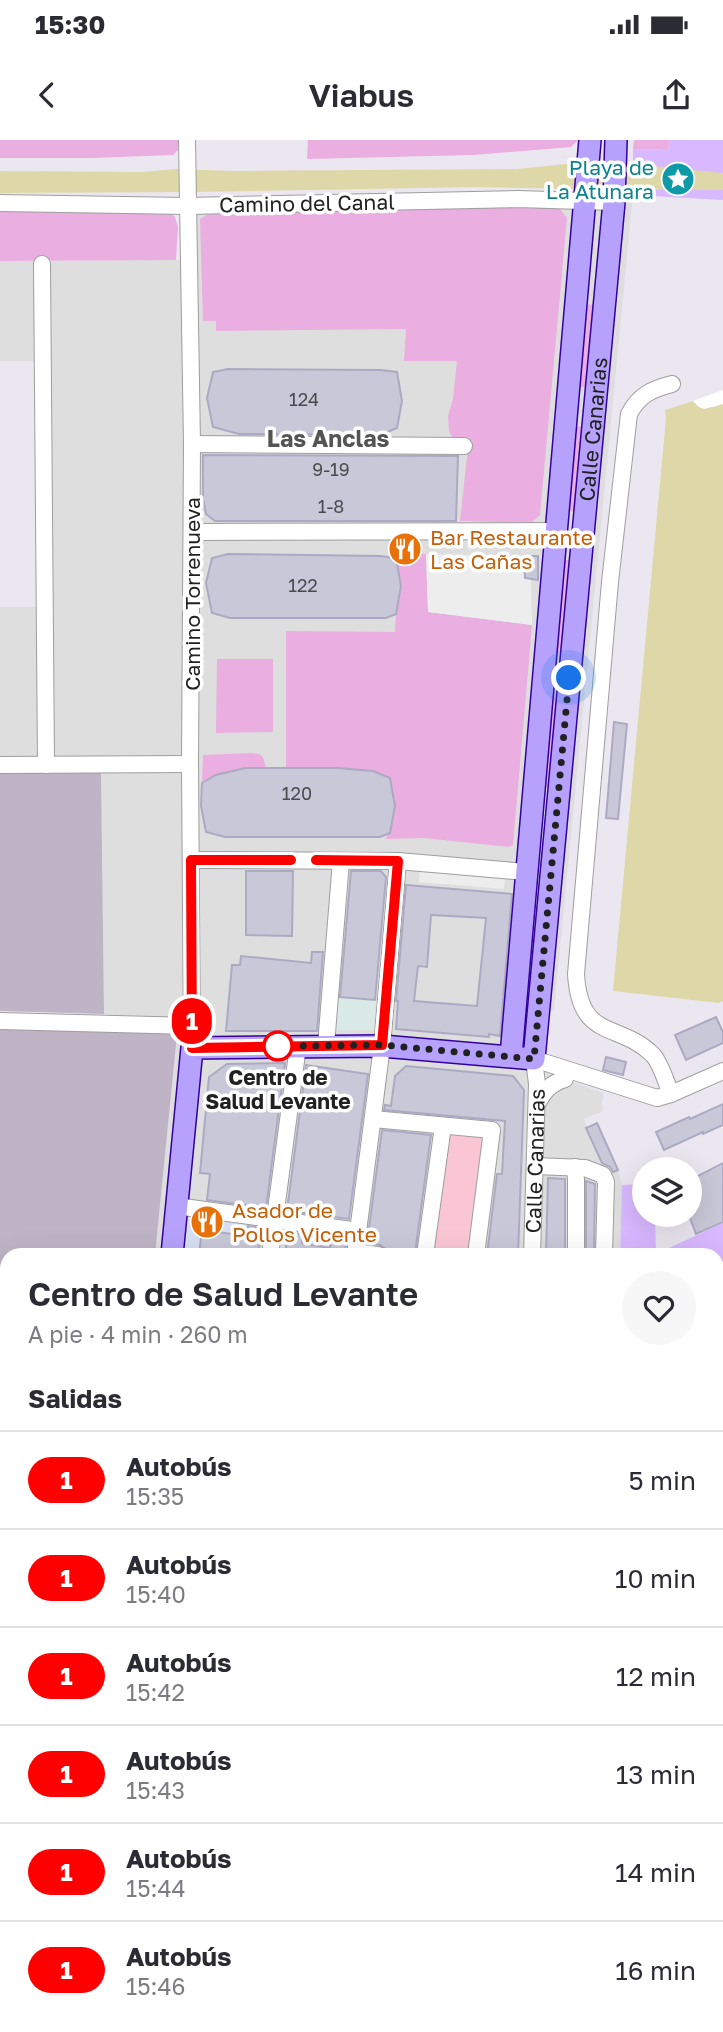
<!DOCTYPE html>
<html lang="es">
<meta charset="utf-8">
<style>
body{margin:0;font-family:"Golos Text",sans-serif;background:#f7f7f7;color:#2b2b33;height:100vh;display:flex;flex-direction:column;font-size:26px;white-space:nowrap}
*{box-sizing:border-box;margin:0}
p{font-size:23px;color:#7c7c81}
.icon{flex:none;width:38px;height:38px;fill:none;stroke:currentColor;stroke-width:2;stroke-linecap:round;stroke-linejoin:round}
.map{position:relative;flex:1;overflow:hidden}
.details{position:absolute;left:0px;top:1108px;width:724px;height:786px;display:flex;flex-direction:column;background:#fff;border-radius:21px 21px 0 0;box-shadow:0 7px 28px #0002}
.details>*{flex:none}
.badge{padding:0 14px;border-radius:23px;font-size:24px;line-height:46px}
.tools{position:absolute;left:632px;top:1017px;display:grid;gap:14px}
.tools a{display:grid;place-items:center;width:70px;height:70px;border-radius:50%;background:#fff;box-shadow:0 7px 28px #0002;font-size:35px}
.you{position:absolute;width:35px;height:35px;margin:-18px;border:5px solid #fff;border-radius:50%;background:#1a73e8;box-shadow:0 0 0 10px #1a73e833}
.map>.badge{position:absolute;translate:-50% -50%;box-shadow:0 0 0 4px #fff}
h2{padding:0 28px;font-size:26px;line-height:63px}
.round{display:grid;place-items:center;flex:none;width:74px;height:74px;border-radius:37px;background:#f7f7f7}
.head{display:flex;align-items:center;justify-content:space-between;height:119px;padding:0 28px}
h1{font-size:33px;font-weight:600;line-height:52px}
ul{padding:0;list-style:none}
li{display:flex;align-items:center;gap:21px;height:98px;padding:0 28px;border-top:2px solid #e1e1e2}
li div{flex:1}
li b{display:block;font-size:26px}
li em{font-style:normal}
li .badge{min-width:77px;font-weight:700;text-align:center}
.status{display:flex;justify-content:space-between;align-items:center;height:49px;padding:0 35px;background:#fff;direction:ltr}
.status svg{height:19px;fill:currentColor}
header{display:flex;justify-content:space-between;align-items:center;height:91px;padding:0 28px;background:#fff;font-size:32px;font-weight:600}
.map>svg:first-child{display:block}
.residential{fill:#dededf}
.commercial{fill:#d7dff1}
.industrial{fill:#d9eae7}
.construction{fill:#bfb3c6}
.grass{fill:#eaaee0}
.sand{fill:#d8b8ff}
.park{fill:#fac6d4}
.parking{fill:#ededed}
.water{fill:#ded8a8}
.pier{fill:#fff}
.building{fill:#c9c8d8;stroke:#acaac3;stroke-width:2;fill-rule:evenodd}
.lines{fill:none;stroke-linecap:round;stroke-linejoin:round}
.minor-casing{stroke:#9e9e9e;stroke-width:18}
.major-casing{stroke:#33019d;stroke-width:24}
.minor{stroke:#fff;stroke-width:16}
.major{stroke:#b6a2fc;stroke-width:21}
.line-casing{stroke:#fff;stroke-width:16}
.line{stroke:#f00;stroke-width:10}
.walk{stroke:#212121;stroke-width:7;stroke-dasharray:0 12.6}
.stop-dot{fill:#fff;stroke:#f00;stroke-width:3.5}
.labels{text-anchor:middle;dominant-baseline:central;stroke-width:7;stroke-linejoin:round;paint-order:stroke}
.number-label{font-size:18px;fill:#4b4b4f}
.culture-label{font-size:21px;fill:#0d838f;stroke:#fff;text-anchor:end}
.street-label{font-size:21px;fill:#212121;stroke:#fff}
.food-label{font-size:21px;fill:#c56008;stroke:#fff;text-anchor:start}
.stop-label{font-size:21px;font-weight:bold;fill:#212121;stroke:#fff}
.neighbourhood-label{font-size:23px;font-weight:bold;fill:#545454;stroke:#fff}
</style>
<div class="status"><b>15:30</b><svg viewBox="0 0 49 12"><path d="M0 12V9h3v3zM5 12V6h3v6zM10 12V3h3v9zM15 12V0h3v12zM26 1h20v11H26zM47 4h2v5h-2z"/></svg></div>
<header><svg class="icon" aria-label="back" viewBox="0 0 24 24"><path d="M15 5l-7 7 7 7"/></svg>Viabus<svg class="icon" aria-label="share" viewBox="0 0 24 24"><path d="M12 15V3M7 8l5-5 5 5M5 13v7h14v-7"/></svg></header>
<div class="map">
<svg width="723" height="1892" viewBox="0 0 723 1892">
<rect width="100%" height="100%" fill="#ebe7f1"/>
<g class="residential">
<polygon points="609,50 609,54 633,55 554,871 539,869 546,931 560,938 604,953 602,962 603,971 584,979 588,991 607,1034 618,1030 622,1045 620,1115 155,1115 177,878 104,874 101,631 0,617 0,467 38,467 37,221 0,221 0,121 188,120 187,57"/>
<polygon points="0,1821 7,1822 7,1886 679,1887 679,1892 0,1892"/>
</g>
<polygon class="commercial" points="176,1066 359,1091 355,1115 172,1115"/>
<g class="industrial">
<polygon points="336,857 376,860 374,890 333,890"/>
<polygon points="0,1491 7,1491 7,1770 0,1769"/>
</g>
<g class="construction">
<polygon points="101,631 104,874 0,871 0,632"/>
<polygon points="0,887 177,894 155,1115 7,1115 7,1491 0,1491"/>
</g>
<g class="grass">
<polygon points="0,0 180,0 178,10 173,15 92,18 0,18"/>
<polygon points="308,0 578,0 571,7 473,15 307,19"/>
<polygon points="634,0 670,0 668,10 633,9"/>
<polygon points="546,66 559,68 567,78 540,375 531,383 460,381 469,298 452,297 449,291 448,276 453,259 457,221 404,221 406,189 216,191 216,181 203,181 200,79 210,73"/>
<polygon points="0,68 170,73 175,77 178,87 176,120 0,121"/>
<polygon points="584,164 597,165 589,248 576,246"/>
<polygon points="573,286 586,287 579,372 566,371"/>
<polygon points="391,413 426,414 428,472 532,485 513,705 509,707 424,698 386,699 387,695 390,693 395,666 390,638 373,631 286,628 286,491 395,492 396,474 401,446 396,419 389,417"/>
<polygon points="561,420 574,420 565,513 552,512"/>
<polygon points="217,519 273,519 273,592 216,593"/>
<polygon points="551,552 562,552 552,648 543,647"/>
<path d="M251,613L259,614L263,617L266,628C243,628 223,632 202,643L203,615Z"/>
<polygon points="181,1887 181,1886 300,1887 299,1892 263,1889 262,1892 218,1889 217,1892 181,1892"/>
</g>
<g class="sand">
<polygon points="670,0 723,0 723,60 633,55 633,9 668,10"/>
<polygon points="644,1044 644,1074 655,1075 656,1114 723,1083 723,1892 679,1892 679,1887 718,1886 718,1115 620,1115 622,1045"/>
</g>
<polygon class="park" points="450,990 489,995 473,1115 433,1115"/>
<g class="parking">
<polygon points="426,414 524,416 525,438 531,439 532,485 428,472"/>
<polygon points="420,730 505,737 504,749 419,742"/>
</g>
<g class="water">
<polygon points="596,22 633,24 723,33 723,50 572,49 478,47 195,52 0,53 0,31 141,32 176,29 235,31 517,29 576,23"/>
<polygon points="693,261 699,267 714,267 723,264 723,861 719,863 613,851 666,278 665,270"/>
</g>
<polygon class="pier" points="723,250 723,264 704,269 699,267 693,261"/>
<g class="building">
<polygon points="228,229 381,230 397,232 402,261 397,288 380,295 239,294 213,287 207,258 213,232"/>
<polygon points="203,315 458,316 456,381 215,381 206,374 203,358"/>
<polygon points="228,414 380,416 396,418 401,446 396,474 386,478 230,478 212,473 206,443 212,418"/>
<polygon points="524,416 538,416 538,440 525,438"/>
<polygon points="614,582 627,584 618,679 606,678"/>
<polygon points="245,628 338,628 373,631 390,638 395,666 390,693 380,697 225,697 206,692 201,666 202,643 216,635"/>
<polygon points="246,731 293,731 292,796 246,795"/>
<polygon points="351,731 381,731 386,737 375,860 340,857"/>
<path d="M406,745L512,754L500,896L489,894V897L396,889L398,861H396ZM431,775L486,778L477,866L414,861L418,826L427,827Z"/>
<polygon points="312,812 323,812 317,891 226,891 232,825 240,825 241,816 311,823"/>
<polygon points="716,877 723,892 723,903 686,920 675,895"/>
<polygon points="606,917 626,922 623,935 603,930"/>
<polygon points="285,923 266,1068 207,1060 210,1034 200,1033 209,937 227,924"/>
<polygon points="306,925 368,934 349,1079 287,1071"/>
<polygon points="406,926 513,936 524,950 518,1115 487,1115 497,1034 502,1034 505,981 384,970 385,965 391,966 395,936"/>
<polygon points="723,964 723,985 703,994 703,992 664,1010 656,992 689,977 690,979"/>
<polygon points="597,983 618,1030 613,1032 610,1027 602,1023 586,988"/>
<polygon points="382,990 431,995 415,1113 386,1109 380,1105 367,1103"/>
<polygon points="723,1023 723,1082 696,1094 690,1078 690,1040"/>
<polygon points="548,1038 565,1039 565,1115 546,1115"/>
<polygon points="586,1041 595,1044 594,1115 586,1115"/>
<polygon points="203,1080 218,1082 217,1092 246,1096 248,1086 262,1088 258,1115 199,1115"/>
<polygon points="288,1092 302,1094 302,1103 330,1108 331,1098 346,1100 345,1115 285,1115"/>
</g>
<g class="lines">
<defs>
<g id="minor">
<polyline points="187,0 192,304 190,624 192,908"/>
<polyline points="0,63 187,66 518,59 614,62"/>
<polyline points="42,124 46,625"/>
<polyline points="192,304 464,306"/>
<polyline points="193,392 557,391"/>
<polyline points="0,625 190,624"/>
<polyline points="191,720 398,721 526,732"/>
<polyline points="0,881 192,886"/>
<polyline points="326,905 341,721"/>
<polyline points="534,919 657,958 671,954 723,931"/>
<path d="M671,954C666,942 661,924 653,915C619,881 580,902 576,834L610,442L629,274C639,255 652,249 672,244"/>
<path d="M537,964C544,951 551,943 565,939"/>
<polyline points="373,979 492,990 476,1115"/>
<polyline points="535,1026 585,1028 603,1035 606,1042 604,1115"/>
<polyline points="575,1027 576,1040 576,1115"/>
<polyline points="176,1066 359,1091"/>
<polyline points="355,1112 378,1115"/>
<polyline points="270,1115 298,906"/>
<polyline points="355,1115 382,906 398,721"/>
<polyline points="425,1115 443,986"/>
<path id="s1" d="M532,1115L537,944L534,919"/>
<polyline points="419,1886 420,1892"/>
<polyline points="551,1886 554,1892"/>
<polyline points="645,1886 647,1892"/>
<polyline points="81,1892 81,1886"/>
<polyline points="353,1892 353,1886"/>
<polyline points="503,1892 504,1886"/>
</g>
<g id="major">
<polyline points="511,916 590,0"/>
<path id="s2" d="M172,1115L192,908L382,906L534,919L614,62L616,0"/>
<polyline points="0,1788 7,1788"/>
<polyline points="0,1809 7,1810"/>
<polyline points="601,1886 605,1892"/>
<polyline points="630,1886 633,1892"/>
</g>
</defs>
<use href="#minor" class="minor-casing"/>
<use href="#major" class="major-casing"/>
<use href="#minor" class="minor"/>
<use href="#major" class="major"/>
</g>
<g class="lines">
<defs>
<polyline id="line" points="291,720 191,720 192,908 382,905 398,721 316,720"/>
</defs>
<use href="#line" class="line-casing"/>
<use href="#line" class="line"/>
<polyline class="walk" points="278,906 382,905 534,919 569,538"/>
</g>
<defs>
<symbol id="sight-disc" viewBox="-11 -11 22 22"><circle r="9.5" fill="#0f9aa8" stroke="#fff"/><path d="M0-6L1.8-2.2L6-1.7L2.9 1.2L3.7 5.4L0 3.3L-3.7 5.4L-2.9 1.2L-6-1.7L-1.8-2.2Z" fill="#fff"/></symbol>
<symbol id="restaurant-disc" viewBox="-11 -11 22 22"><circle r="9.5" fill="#e8710a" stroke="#fff"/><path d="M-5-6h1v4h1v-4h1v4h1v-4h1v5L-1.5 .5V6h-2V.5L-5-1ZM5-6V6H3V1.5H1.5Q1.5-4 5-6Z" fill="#fff"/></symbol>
</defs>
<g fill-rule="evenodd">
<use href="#sight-disc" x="659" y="20" width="38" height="38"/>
<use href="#restaurant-disc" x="386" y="390" width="38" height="38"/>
<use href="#restaurant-disc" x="188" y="1063" width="38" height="38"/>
</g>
<circle class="stop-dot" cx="278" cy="906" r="14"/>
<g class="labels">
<g class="number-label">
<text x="304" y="259">124</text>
<text x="331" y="329">9-19</text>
<text x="331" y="366">1-8</text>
<text x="303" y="445">122</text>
<text x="297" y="653">120</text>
</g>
<g class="culture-label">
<text x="654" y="27">Playa de<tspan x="654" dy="24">La Atunara</tspan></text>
</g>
<g class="street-label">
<text transform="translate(307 63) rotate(-1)">Camino del Canal</text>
<text stroke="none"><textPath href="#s2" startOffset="1183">Calle Canarias</textPath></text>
<text transform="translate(192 454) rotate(-90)">Camino Torrenueva</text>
<text stroke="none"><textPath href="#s1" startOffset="94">Calle Canarias</textPath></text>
</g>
<g class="food-label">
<text x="430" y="397">Bar Restaurante<tspan x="430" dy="24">Las Cañas</tspan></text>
<text x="232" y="1070">Asador de<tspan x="232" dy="24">Pollos Vicente</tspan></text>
</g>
<g class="stop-label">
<text x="278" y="937">Centro de<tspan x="278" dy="24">Salud Levante</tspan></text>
</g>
<g class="neighbourhood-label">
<text x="328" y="298">Las Anclas</text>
</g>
</g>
</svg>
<div class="tools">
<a><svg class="icon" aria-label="layers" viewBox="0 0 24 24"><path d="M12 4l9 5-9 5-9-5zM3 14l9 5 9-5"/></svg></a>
</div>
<div class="you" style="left:569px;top:538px"></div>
<b class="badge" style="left:192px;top:881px;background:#f00;color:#fff">1</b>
<section class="details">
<div class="head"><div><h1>Centro de Salud Levante</h1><p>A pie · 4 min · 260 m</p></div><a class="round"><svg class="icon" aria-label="heart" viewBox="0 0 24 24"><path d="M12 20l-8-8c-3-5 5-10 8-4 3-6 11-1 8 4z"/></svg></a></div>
<h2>Salidas</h2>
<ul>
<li><span class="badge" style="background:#f00;color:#fff">1</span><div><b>Autobús</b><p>15:35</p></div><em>5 min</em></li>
<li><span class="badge" style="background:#f00;color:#fff">1</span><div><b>Autobús</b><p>15:40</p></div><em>10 min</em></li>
<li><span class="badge" style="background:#f00;color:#fff">1</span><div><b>Autobús</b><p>15:42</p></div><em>12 min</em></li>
<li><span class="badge" style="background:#f00;color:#fff">1</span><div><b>Autobús</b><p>15:43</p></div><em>13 min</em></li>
<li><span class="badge" style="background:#f00;color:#fff">1</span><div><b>Autobús</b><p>15:44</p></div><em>14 min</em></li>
<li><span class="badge" style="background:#f00;color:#fff">1</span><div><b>Autobús</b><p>15:46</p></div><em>16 min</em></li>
</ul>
</section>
</div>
